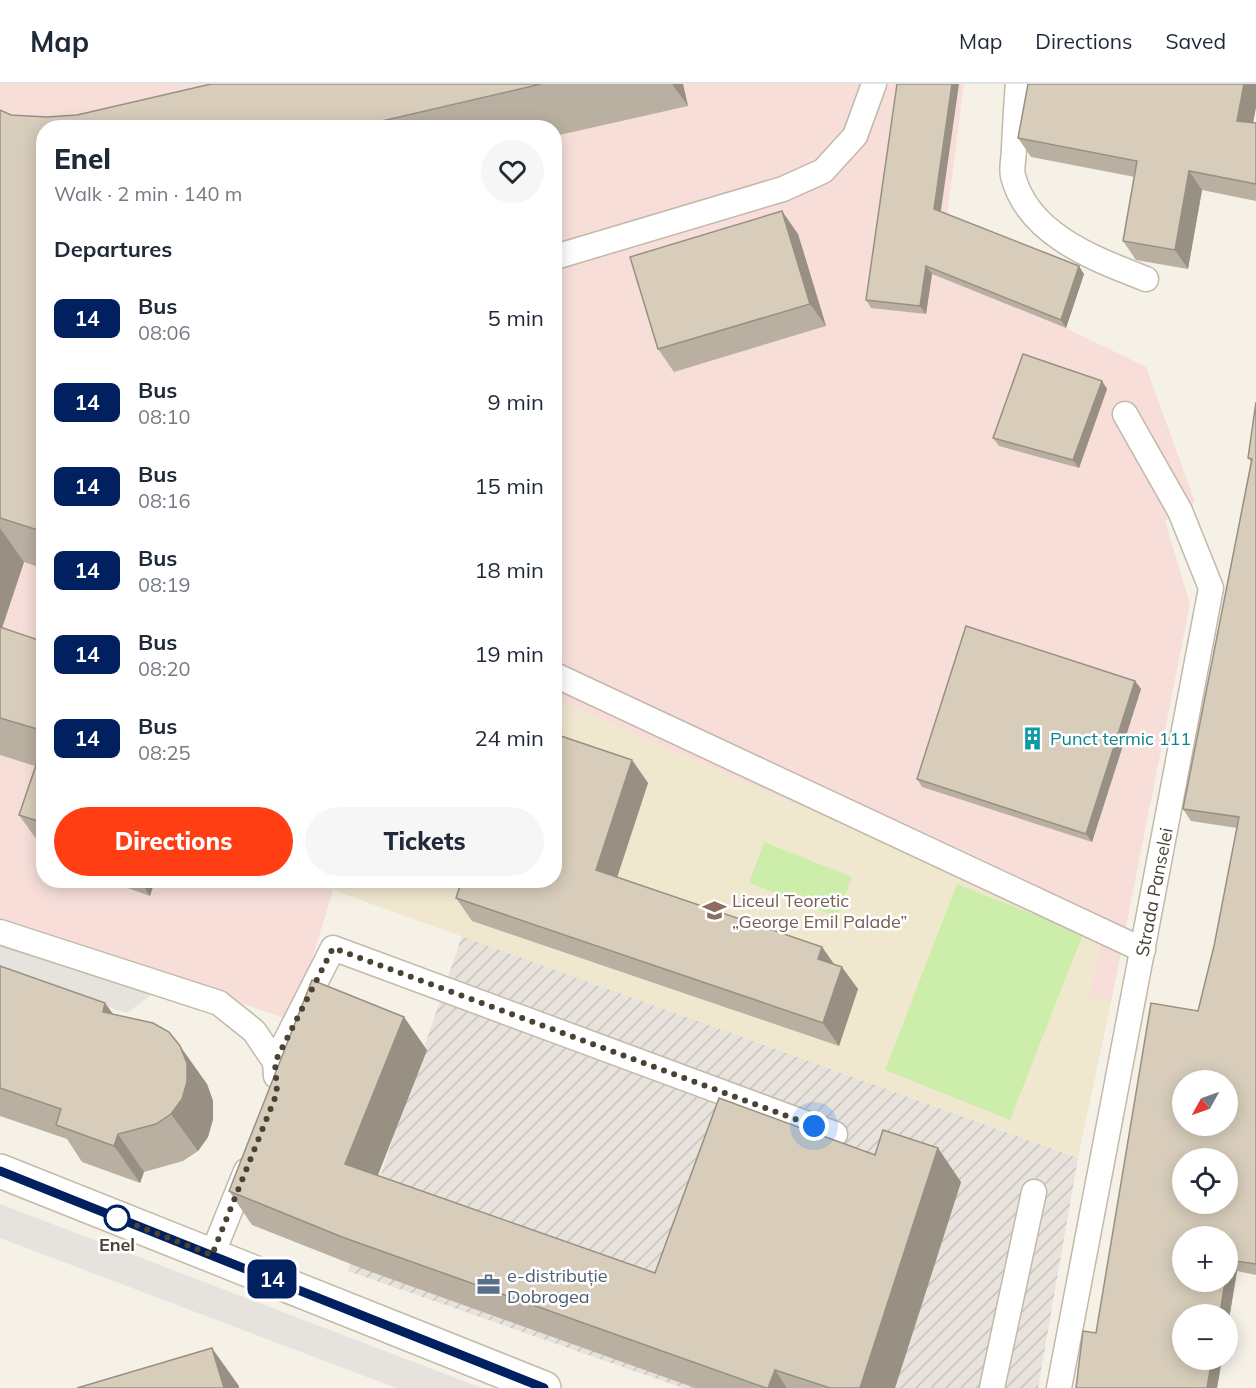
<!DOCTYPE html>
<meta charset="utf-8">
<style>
body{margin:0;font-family:Mulish,sans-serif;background:#f6f6f7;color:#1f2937;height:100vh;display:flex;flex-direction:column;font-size:22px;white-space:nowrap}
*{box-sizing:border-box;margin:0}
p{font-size:20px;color:#747a83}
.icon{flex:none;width:33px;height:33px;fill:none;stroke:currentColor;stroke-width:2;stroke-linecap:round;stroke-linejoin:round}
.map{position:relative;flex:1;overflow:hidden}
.details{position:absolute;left:36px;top:36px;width:526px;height:768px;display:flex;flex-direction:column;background:#fff;border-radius:24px;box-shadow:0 3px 15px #0003}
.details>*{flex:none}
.badge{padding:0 12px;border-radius:9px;font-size:21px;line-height:39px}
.needle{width:39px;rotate:230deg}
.controls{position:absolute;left:1172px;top:986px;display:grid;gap:12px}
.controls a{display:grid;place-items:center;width:66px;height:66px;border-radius:50%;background:#fff;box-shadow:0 3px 15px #0003;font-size:30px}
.you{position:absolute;width:30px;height:30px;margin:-15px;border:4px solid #fff;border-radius:50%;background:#1a73e8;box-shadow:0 0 0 9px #1a73e833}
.map>.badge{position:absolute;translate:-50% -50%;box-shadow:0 0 0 3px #fff}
h2{padding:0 18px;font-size:22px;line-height:54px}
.round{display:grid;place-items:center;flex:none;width:63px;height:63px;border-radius:32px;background:#f6f6f7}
.overview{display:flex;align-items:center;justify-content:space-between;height:102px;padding:0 18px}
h1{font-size:28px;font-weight:800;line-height:45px}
.cta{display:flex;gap:12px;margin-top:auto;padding:12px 18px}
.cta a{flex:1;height:69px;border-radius:36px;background:#ff3e14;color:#fff;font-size:24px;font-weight:800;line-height:69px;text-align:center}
.cta a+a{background:#f6f6f7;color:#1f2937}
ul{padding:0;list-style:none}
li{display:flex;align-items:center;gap:18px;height:84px;padding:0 18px}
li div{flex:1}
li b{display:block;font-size:22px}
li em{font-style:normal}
li .badge{min-width:66px;font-weight:700;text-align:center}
header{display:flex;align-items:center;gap:36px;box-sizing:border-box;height:84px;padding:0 30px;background:#fff;border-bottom:2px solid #e0e1e3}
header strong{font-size:28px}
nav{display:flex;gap:33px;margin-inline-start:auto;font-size:21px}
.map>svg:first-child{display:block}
.industrial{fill:url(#industrial-furrows)}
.education{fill:#f0e7cf}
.medical{fill:#f7ded9}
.green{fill:#cdedab}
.parking{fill:#e6e3df}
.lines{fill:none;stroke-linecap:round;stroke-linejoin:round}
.service-casing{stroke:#c2b9a8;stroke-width:27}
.tertiary-casing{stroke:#c2b9a8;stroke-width:36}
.service{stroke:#fff;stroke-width:24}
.tertiary{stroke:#fff;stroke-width:33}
.wall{fill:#bab0a1}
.shaded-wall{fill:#979083}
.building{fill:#d8cdbb;stroke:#979083;stroke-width:1.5;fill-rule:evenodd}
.line-casing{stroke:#fff;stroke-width:14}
.line{stroke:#002060;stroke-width:9}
.walk{stroke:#494235;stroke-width:6;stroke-dasharray:0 10.8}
.stop-dot{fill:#fff;stroke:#002060;stroke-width:3}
.labels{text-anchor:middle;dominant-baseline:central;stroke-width:5;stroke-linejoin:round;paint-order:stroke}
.culture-label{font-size:18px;fill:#0d838f;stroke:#fff;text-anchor:start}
.street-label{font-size:18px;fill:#494235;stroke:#fff}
.education-label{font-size:18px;fill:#785e54;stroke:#fff;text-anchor:start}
.stop-label{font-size:18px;font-weight:bold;fill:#494235;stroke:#fff}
.service-label{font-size:18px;fill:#4e5e75;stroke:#fff;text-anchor:start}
</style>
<header>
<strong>Map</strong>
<nav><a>Map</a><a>Directions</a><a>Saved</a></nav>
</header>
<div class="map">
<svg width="1256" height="1304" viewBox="0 0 1256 1304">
<defs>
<pattern id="industrial-furrows" width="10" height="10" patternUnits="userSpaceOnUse" patternTransform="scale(1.5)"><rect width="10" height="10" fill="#e7e2db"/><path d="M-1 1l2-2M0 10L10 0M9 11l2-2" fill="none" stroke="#c8c3bd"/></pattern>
</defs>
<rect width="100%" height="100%" fill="#f5f1e7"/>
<polygon class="industrial" points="462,852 1078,1074 1038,1304 683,1304 348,1187"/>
<polygon class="education" points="555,615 1085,847 1100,861 1089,913 1111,918 1078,1074 333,806 336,796 555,796"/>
<polygon class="medical" points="0,0 964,0 939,193 1066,244 1146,283 1195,418 1165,437 1190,520 1111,918 1089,913 1100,861 1085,847 555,615 555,44 44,44 44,796 336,797 293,937 0,837"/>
<g class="green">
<polygon points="764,758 852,793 837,833 749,799"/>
<polygon points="957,800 1083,850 1010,1036 885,986"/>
</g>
<g class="parking">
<polygon points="0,858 154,909 127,929 0,888"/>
<polygon points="0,1120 482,1304 396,1304 0,1154"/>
</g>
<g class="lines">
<defs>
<g id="service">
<path d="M1018,0C1016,21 1015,43 1014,65C1014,73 1011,84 1013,92C1028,151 1095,175 1146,195"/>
<polyline points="555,173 783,105 823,87 855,52 874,0"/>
<polyline points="555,591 1143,866"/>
<polyline points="0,848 219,919 254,947 275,978 276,992"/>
<polyline points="275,978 333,864 835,1050"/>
<polyline points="212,1171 246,1087"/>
<polyline points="992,1304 1034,1108"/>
<polyline points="1059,1304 1211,504 1180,427 1125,330"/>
</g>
<polyline id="tertiary" points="0,1087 544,1304"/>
</defs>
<use href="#service" class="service-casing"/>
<use href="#tertiary" class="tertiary-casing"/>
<use href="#service" class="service"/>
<use href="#tertiary" class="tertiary"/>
</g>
<g class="wall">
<polygon points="211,0 683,0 688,22 555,52 555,44 44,44 44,485 24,478 2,544 44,558 44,766 19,731 35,682 0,671 0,26 11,31 47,33 77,31"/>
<polygon points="1256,23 1253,39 1256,39 1256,117 1202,106 1188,185 1136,176 1123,157 1135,93 1031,73 1018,54"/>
<polygon points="940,128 1084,190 1066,244 932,190 926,230 871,224 866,216"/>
<polygon points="798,150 826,242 674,288 658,265"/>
<polygon points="1102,297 1107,305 1079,384 999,362 993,354"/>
<polygon points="1256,318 1256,1191 1237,1187 1227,1247 1227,1230 1222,1275 1217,1304 1076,1304 1096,1249 1198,927 1214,862 1237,744 1191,737 1183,725 1251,378 1248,374"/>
<polygon points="1135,597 1141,605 1092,758 922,703 917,695"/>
<polygon points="632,676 648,699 617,793 822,863 834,880 858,905 839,962 472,837 456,814"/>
<polygon points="105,796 155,796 150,812"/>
<polygon points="0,882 105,919 113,930 207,1000 213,1017 213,1035 208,1053 198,1067 183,1077 144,1088 140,1099 82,1078 67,1055 0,1032"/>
<polygon points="427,966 377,1092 655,1189 875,1071 961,1098 895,1304 695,1304 366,1186 252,1141 229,1107"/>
</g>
<g class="shaded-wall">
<polygon points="672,0 683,0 688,22"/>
<polygon points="952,0 959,0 940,133 934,125"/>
<polygon points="1244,0 1256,0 1256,23 1250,56 1237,37"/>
<polygon points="1189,87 1202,106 1188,185 1175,166"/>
<polygon points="782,127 798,150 826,242 810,220"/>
<polygon points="44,181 44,199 38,191"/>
<polygon points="926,182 932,190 926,230 920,222"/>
<polygon points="1079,182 1084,190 1066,244 1061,236"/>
<polygon points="1102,297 1107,305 1079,384 1073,376"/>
<polygon points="0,444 24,478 0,550"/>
<polygon points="1135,597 1141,605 1092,758 1086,750"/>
<polygon points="632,676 648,699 612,809 596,786"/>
<polygon points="140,796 155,796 150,812"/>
<polygon points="822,863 838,886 818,875"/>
<polygon points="842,883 858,905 839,962 823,939"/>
<polygon points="105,919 132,957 103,928"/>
<polygon points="404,933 427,966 369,1114 345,1080"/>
<polygon points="180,962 207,1000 213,1017 213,1035 208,1053 198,1067 171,1030"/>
<polygon points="118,1050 144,1088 140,1099 114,1062"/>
<polygon points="938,1064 961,1098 895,1304 860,1304"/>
<polygon points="1229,1176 1237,1187 1227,1247 1227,1230 1220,1230 1225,1197 1227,1197 1227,1186"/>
<polygon points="212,1264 239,1302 239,1304 224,1304"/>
<polygon points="1212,1275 1222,1275 1217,1304 1207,1304"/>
<polygon points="775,1286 787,1304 768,1304"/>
</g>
<g class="building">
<polygon points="211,0 541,0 352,44 44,44 44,181 38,191 44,193 44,448 0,434 0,26 11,31 47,33 77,31"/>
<polygon points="897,0 952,0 934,125 1079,182 1061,236 926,182 920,222 866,216"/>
<polygon points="1028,0 1244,0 1237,37 1256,39 1256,100 1189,87 1175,166 1123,157 1137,77 1018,54"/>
<polygon points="782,127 810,220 658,265 630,173"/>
<polygon points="1023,270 1102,297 1073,376 993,354"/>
<path d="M1256,318V1180L1229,1176L1227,1186V1152H1182V1197H1225L1220,1230H1182V1275H1212L1207,1304H1076L1083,1247L1096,1249L1151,919L1198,927L1214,862L1239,733L1183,725L1252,375L1248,374ZM1182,996H1227V1041H1182ZM1182,1074H1227V1119H1182Z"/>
<polygon points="966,542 1135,597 1086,750 917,695"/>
<polygon points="0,543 44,558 44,647 0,634"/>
<polygon points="555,650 632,676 596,786 822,863 818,875 842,883 823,939 456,814 462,796 555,796"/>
<polygon points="44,658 44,739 19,731"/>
<polygon points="0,882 105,919 103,928 153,939 169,948 180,962 187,979 187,998 182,1015 171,1030 156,1040 118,1050 114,1062 56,1041 61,1025 0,1004"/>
<polygon points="312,896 404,933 345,1080 655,1189 719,1014 875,1071 883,1046 938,1064 860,1304 830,1304 775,1286 768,1304 766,1304 342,1153 229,1107"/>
<polygon points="212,1264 224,1304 77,1304"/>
</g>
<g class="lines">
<defs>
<polyline id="line" points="0,1087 544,1304"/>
</defs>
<use href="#line" class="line-casing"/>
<use href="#line" class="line"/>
<polyline class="walk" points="117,1134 212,1171 277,1009 275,978 333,864 814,1042"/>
</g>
<defs>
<symbol id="building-bare" viewBox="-9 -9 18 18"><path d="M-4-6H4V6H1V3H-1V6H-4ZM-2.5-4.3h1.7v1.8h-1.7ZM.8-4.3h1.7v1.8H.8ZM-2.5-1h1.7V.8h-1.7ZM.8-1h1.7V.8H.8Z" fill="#0f9aa8" stroke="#fff" stroke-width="2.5" paint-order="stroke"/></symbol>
<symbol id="school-bare" viewBox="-9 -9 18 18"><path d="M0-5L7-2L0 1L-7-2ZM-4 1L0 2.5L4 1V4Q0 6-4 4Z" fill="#8d6e63" stroke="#fff" stroke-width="2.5" paint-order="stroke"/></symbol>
<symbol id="office-bare" viewBox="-9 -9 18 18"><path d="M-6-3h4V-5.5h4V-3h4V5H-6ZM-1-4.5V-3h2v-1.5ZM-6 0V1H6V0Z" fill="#5c6f8a" stroke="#fff" stroke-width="2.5" paint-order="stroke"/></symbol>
</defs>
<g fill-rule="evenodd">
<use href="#building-bare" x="1016" y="638" width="33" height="33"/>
<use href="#school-bare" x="698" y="810" width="33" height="33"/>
<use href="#office-bare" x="472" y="1184" width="33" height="33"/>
</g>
<circle class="stop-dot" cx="117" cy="1134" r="12"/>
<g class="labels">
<g class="culture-label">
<text x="1050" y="654">Punct termic 111</text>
</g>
<g class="street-label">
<text transform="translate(1154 808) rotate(-79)">Strada Panselei</text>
</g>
<g class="education-label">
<text x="732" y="816">Liceul Teoretic<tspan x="732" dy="21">„George Emil Palade”</tspan></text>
</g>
<g class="stop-label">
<text x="117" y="1160">Enel</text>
</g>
<g class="service-label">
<text x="507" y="1191">e-distribuție<tspan x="507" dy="21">Dobrogea</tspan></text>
</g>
</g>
</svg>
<div class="controls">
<a><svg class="needle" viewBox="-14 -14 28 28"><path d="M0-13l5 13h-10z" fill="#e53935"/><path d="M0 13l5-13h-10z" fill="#747a83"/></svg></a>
<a><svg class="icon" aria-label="locate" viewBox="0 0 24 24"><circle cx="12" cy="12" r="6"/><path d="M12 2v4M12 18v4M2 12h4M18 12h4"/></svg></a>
<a>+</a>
<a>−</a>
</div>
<div class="you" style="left:814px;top:1042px"></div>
<b class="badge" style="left:272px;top:1195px;background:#002060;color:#fff">14</b>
<section class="details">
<div class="overview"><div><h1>Enel</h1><p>Walk · 2 min · 140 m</p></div><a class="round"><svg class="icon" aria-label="heart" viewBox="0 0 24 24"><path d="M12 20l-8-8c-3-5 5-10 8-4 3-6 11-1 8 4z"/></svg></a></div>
<h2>Departures</h2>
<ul>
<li><span class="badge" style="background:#002060;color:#fff">14</span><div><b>Bus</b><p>08:06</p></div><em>5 min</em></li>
<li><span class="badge" style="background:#002060;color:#fff">14</span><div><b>Bus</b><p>08:10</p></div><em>9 min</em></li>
<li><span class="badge" style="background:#002060;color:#fff">14</span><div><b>Bus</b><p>08:16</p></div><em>15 min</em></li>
<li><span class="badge" style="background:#002060;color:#fff">14</span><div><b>Bus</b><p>08:19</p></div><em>18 min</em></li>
<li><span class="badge" style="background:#002060;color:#fff">14</span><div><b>Bus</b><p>08:20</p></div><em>19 min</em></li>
<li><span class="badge" style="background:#002060;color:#fff">14</span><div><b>Bus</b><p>08:25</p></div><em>24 min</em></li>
</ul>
<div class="cta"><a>Directions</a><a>Tickets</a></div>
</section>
</div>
